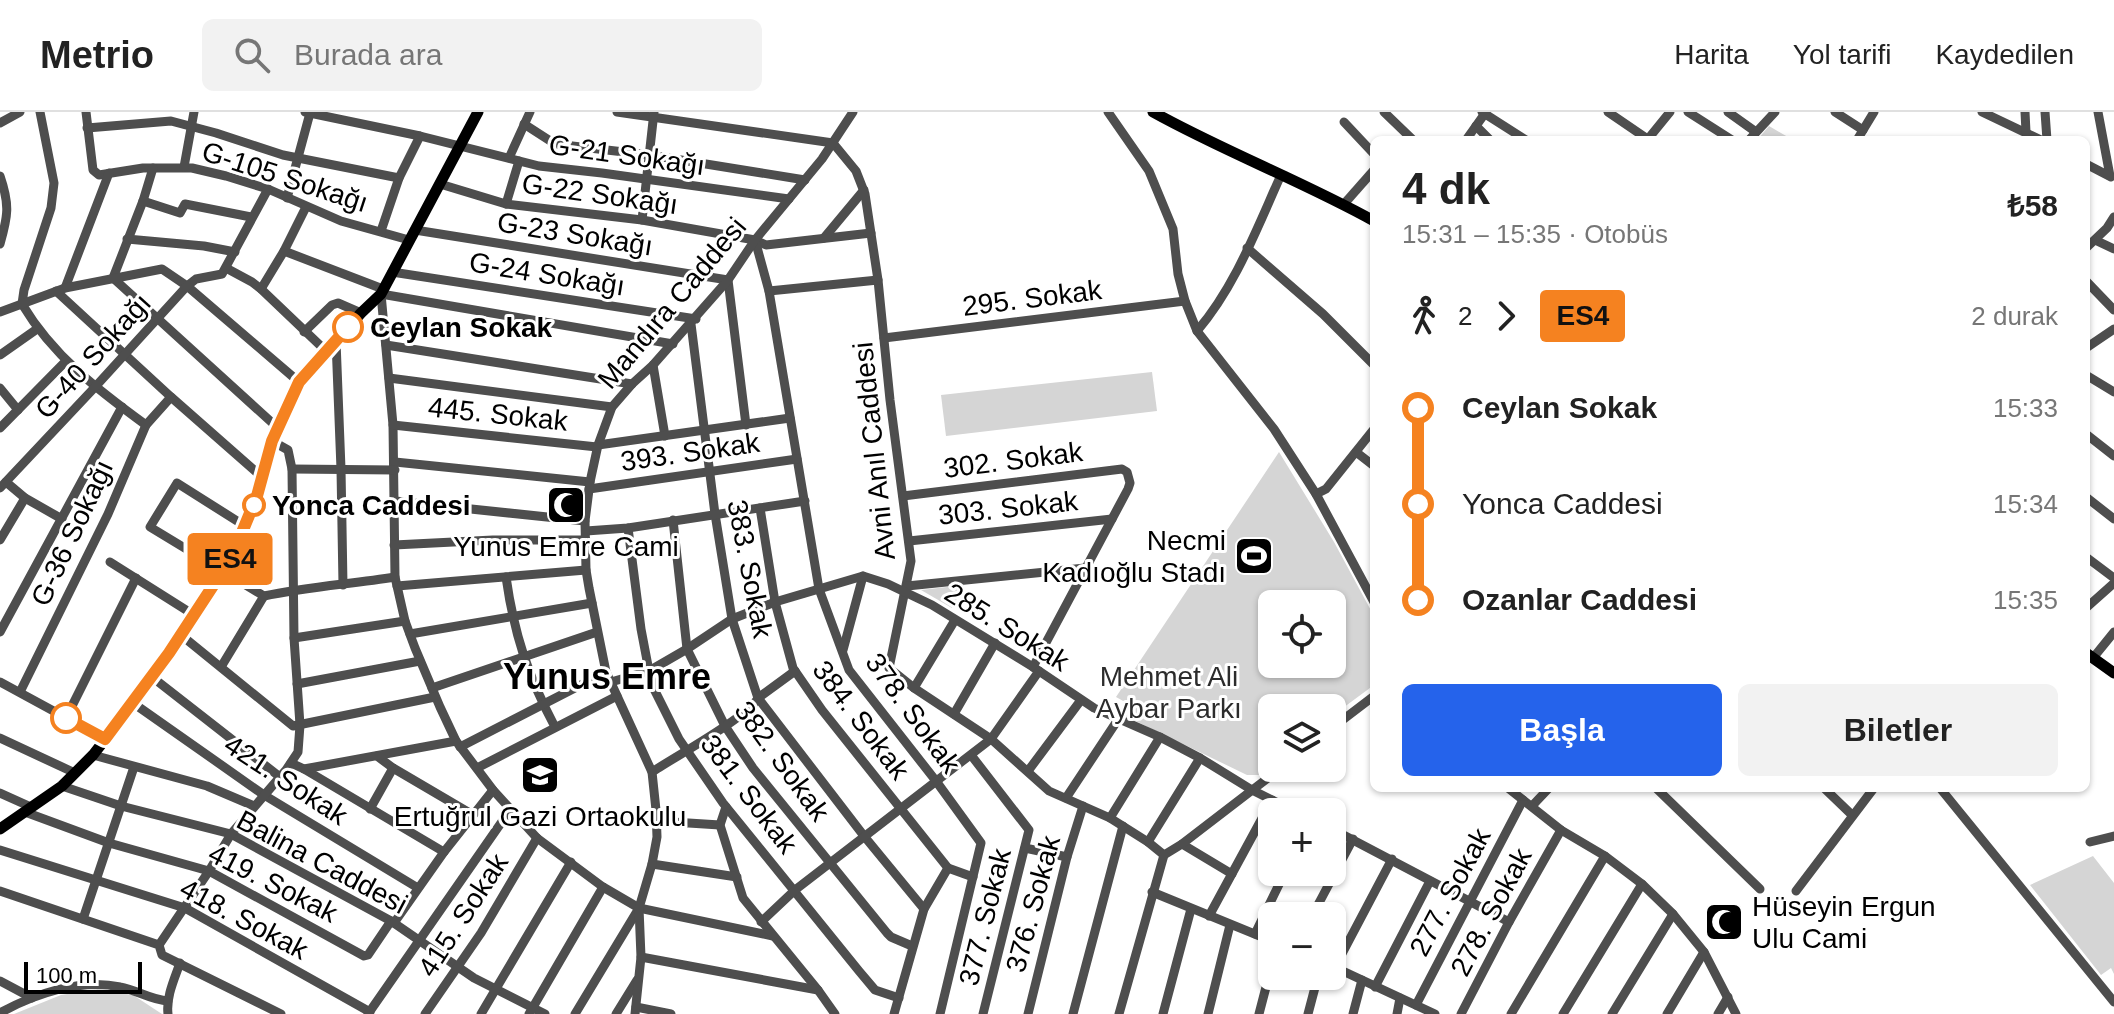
<!DOCTYPE html>
<html lang="tr">
<meta charset="utf-8">
<style>
body{margin:0;font-family:Helvetica,sans-serif;background:#f2f2f2;color:#222;height:100vh;display:flex;flex-direction:column;font-size:30px;white-space:nowrap}
*{box-sizing:border-box;margin:0}
p{font-size:26px;color:#767676}
.icon{flex:none;width:44px;height:44px;fill:none;stroke:currentColor;stroke-width:2;stroke-linecap:round;stroke-linejoin:round}
.map{position:relative;flex:1;overflow:hidden}
.details{position:absolute;left:1370px;top:24px;width:720px;height:656px;display:flex;flex-direction:column;background:#fff;border-radius:12px;box-shadow:0 2px 6px #0004}
.details>*{flex:none}
.badge{padding:0 16px;border-radius:6px;font-size:28px;line-height:52px}
.controls{position:absolute;left:1258px;top:478px;display:grid;gap:16px}
.controls a{display:grid;place-items:center;width:88px;height:88px;border-radius:12px;background:#fff;box-shadow:0 2px 6px #0004;font-size:40px}
.scale{position:absolute;left:24px;bottom:20px;width:118px;box-sizing:border-box;padding-left:8px;border:4px solid #000;border-top:0;font-size:22px;line-height:28px;white-space:nowrap;color:#000;-webkit-text-stroke:6px #fff;paint-order:stroke}
.map>.badge{position:absolute;translate:-50% -50%;box-shadow:0 0 0 4px #fff}
.legs{display:flex;align-items:center;gap:12px;height:88px;padding:0 32px;font-size:26px}
.legs p{margin-inline-start:auto}
.head{display:flex;align-items:center;justify-content:space-between;height:136px;padding:0 32px}
h1{font-size:44px;font-weight:600;line-height:60px}
.cta{display:flex;gap:16px;margin-top:auto;padding:16px 32px}
.cta a{flex:1;height:92px;border-radius:12px;background:#2563eb;color:#fff;font-size:32px;font-weight:600;line-height:92px;text-align:center}
.cta a+a{background:#f2f2f2;color:#222}
ul{padding:0 32px;list-style:none}
li{display:flex;align-items:center;gap:28px;height:96px;font-size:30px}
li i{display:grid;place-items:center;width:12px;height:100%;margin:0 10px;background:currentColor}
li i::after{content:'';width:20px;height:20px;margin:-10px;border:6px solid;border-radius:50%;background:#fff}
li p{margin-inline-start:auto}
li:first-child i{background:linear-gradient(#0000 50%,currentColor 0)}
li:last-child i{background:linear-gradient(currentColor 50%,#0000 0)}
header{display:flex;align-items:center;gap:48px;box-sizing:border-box;height:112px;padding:0 40px;background:#fff;border-bottom:2px solid #e0e0e0}
header strong{font-size:38px}
nav{display:flex;gap:44px;margin-inline-start:auto;font-size:28px}
.search{width:560px;height:72px;background:#f2f2f2;display:flex;align-items:center;gap:20px;box-sizing:border-box;padding:0 28px;border-radius:12px;color:#767676;font-size:30px}
.map>svg:first-child{display:block}
.green{fill:#d5d5d5;fill-rule:evenodd}
.lines{fill:none;stroke-linecap:round;stroke-linejoin:round}
.minor{stroke:#4e4e4e;stroke-width:9}
.major{stroke:#000;stroke-width:11}
.line-1-casing{stroke:#fff;stroke-width:18}
.line-1{stroke:#f58220;stroke-width:12}
.stop-1-dot{fill:#fff;stroke:#f58220;stroke-width:4}
.labels{text-anchor:middle;dominant-baseline:central;stroke-width:6;stroke-linejoin:round;paint-order:stroke}
.street-label{font-size:28px;fill:#000;stroke:#fff}
.stop-label{font-size:28px;font-weight:bold;fill:#000;stroke:#fff;text-anchor:start}
.poi-label{font-size:28px;fill:#000;stroke:#fff}
.park-label{font-size:28px;fill:#2c2c2c;stroke:#fff}
.district-label{font-size:36px;font-weight:bold;fill:#000;stroke:#fff}
</style>
<header>
<strong>Metrio</strong>
<div class="search"><svg class="icon" aria-label="search" viewBox="0 0 24 24"><circle cx="10" cy="10" r="6"/><path d="M15 15l6 6"/></svg>Burada ara</div>
<nav><a>Harita</a><a>Yol tarifi</a><a>Kaydedilen</a></nav>
</header>
<div class="map">
<svg width="2114" height="902" viewBox="0 0 2114 902">
<rect width="100%" height="100%" fill="#fff"/>
<g class="green">
<polygon points="1769,14 1793,28 1757,28"/>
<polygon points="1152,260 1157,299 946,324 941,283"/>
<path d="M1279,340L1334,430L1374,504V573L1332,604V596H1272V652L1259,663H1247L1119,601L1125,590L1116,585ZM1272,492H1332V552H1272Z"/>
<polygon points="964,473 952,496 921,478"/>
<polygon points="2093,744 2114,771 2114,862 2111,856 2101,863 2030,773"/>
<polygon points="97,877 133,883 162,902 14,902 61,883"/>
</g>
<g class="lines">
<g class="minor">
<path d="M40,0L54,71L51,96L24,178L22,192C53,244 98,278 146,313"/>
<polyline points="86,0 93,58 99,63 143,56 192,56 226,64 268,77 341,109 409,128"/>
<polyline points="305,0 420,24 539,54 602,61 789,87"/>
<polyline points="617,0 833,31"/>
<polyline points="1108,0 1149,59 1173,117 1178,162 1185,189 1197,219 1274,317 1316,382 1374,490"/>
<polyline points="1384,0 1413,28"/>
<polyline points="1482,0 1526,28"/>
<polyline points="1608,0 1649,28"/>
<polyline points="1688,0 1732,28"/>
<polyline points="1728,0 1756,20"/>
<polyline points="1835,0 1863,18"/>
<polyline points="1982,0 2041,28"/>
<polyline points="2025,0 2026,20"/>
<polyline points="2045,0 2047,28"/>
<polyline points="2098,0 2110,64"/>
<polyline points="1344,10 1374,42"/>
<polyline points="0,11 20,0"/>
<polyline points="524,12 555,32 650,43 805,68"/>
<polyline points="1476,14 1490,28"/>
<polyline points="87,16 171,9 216,21 283,43 399,66"/>
<polyline points="1648,27 1670,0"/>
<polyline points="1466,28 1486,0"/>
<polyline points="1749,28 1775,0"/>
<polyline points="1857,28 1874,0"/>
<polyline points="833,31 856,59 865,82 878,168 890,288 911,449 889,556 914,576 991,627 1049,679 1110,706 1148,730 1164,743"/>
<polyline points="509,46 530,0"/>
<polyline points="2086,52 2111,65"/>
<polyline points="184,55 194,0"/>
<polyline points="153,56 143,89 113,166 279,317"/>
<path d="M0,64C10,93 8,104 0,132"/>
<polyline points="440,72 506,92 642,108 755,128 766,133 871,121"/>
<polyline points="287,86 310,1"/>
<polyline points="143,89 180,101 185,92 251,105"/>
<polyline points="506,92 519,49"/>
<polyline points="1344,92 1374,58"/>
<polyline points="642,108 654,0"/>
<polyline points="415,118 728,168 746,313"/>
<polyline points="381,119 399,66 420,24"/>
<polyline points="824,126 864,78"/>
<polyline points="127,127 204,134 235,140"/>
<polyline points="755,128 769,179 819,477 849,558 936,669 981,731 940,902"/>
<polyline points="2095,128 2114,137"/>
<polyline points="1247,136 1323,202 1374,253"/>
<polyline points="2086,136 2107,116 2114,105"/>
<polyline points="284,139 383,177"/>
<polyline points="226,156 252,170 261,177 326,239"/>
<polyline points="392,160 696,207"/>
<polyline points="2086,169 2114,198"/>
<polyline points="65,176 109,61"/>
<polyline points="261,177 284,139 306,95"/>
<polyline points="56,179 171,285 262,365"/>
<polyline points="769,179 878,168"/>
<polyline points="0,200 65,176 162,157 187,174 299,270"/>
<polyline points="691,212 715,402 732,507 758,586 864,724 924,797"/>
<path d="M1197,219C1235,175 1257,116 1281,63"/>
<polyline points="304,220 332,193 338,191 361,201"/>
<polyline points="884,226 1185,189"/>
<polyline points="336,229 341,357 343,473"/>
<polyline points="673,232 381,182 393,313 395,465 405,509 415,536 440,595 456,629 493,678 537,726 603,775 639,796 773,824"/>
<polyline points="386,233 632,272"/>
<polyline points="2086,236 2114,217"/>
<polyline points="0,243 37,217"/>
<polyline points="653,253 665,324"/>
<polyline points="2086,263 2114,280"/>
<polyline points="389,266 612,295"/>
<polyline points="0,276 18,298"/>
<polyline points="393,313 597,335"/>
<polyline points="0,316 66,249"/>
<polyline points="2086,322 2114,344"/>
<polyline points="598,333 790,306"/>
<polyline points="1356,340 1374,354"/>
<polyline points="395,350 590,370"/>
<polyline points="292,357 395,358"/>
<polyline points="6,370 25,386 62,407"/>
<polyline points="0,376 96,274 187,174 196,167 222,162 268,77"/>
<polyline points="589,377 797,347"/>
<polyline points="1316,382 1326,377 1374,317"/>
<polyline points="903,384 1122,357 1127,360 1130,371 1128,377 1033,555"/>
<polyline points="2086,385 2114,407"/>
<polyline points="395,389 585,409"/>
<polyline points="760,396 775,490 793,556 822,598 948,756 973,765"/>
<polyline points="673,408 687,537 725,614 753,656 887,821 891,825 912,834"/>
<path d="M245,414L177,371L150,415L264,484C307,475 351,472 395,465"/>
<polyline points="628,416 641,517 649,559 654,577 679,627 723,691 859,859 875,878 899,886"/>
<polyline points="586,419 628,416 805,389"/>
<polyline points="0,428 25,386"/>
<polyline points="909,429 1112,407"/>
<polyline points="394,433 493,428 586,428"/>
<polyline points="2086,445 2114,466"/>
<polyline points="110,450 194,503"/>
<path d="M506,465C514,522 528,564 555,615"/>
<polyline points="397,474 586,458"/>
<polyline points="907,474 1085,456"/>
<polyline points="2086,496 2114,471"/>
<polyline points="0,520 122,295"/>
<polyline points="410,522 592,491"/>
<polyline points="181,523 293,614 435,585"/>
<polyline points="294,526 405,509"/>
<polyline points="843,538 863,464"/>
<polyline points="2093,546 2114,520"/>
<polyline points="221,555 264,484"/>
<polyline points="152,565 280,665"/>
<polyline points="0,570 105,627"/>
<polyline points="611,570 649,559 687,537 732,507 775,490 863,464 888,472 932,493 1033,555 1094,596 1160,625 1200,646 1252,678 1296,700"/>
<polyline points="297,572 420,549"/>
<polyline points="432,576 597,520"/>
<polyline points="914,576 955,508"/>
<polyline points="20,580 108,402 146,313 171,285"/>
<polyline points="133,591 264,683 418,776"/>
<polyline points="954,602 995,531"/>
<polyline points="66,606 136,466"/>
<polyline points="1332,616 1374,584"/>
<polyline points="0,626 75,661"/>
<polyline points="460,635 606,560"/>
<polyline points="93,643 207,674 254,694"/>
<polyline points="971,643 1029,718 983,902"/>
<polyline points="377,644 393,656 473,703"/>
<polyline points="291,651 304,657 444,740"/>
<polyline points="477,656 617,584"/>
<polyline points="304,657 456,629"/>
<polyline points="1028,659 1081,588"/>
<path d="M652,660C673,646 749,604 758,586L795,559"/>
<polyline points="62,674 121,694 231,722 391,809 474,866 545,902"/>
<polyline points="1508,676 1561,718 1605,744 1642,772 1673,802 1704,840 1736,902"/>
<polyline points="1656,676 1760,777"/>
<polyline points="1824,676 1852,703"/>
<polyline points="1940,676 2114,890"/>
<polyline points="0,681 31,695"/>
<polyline points="1066,686 1119,606"/>
<polyline points="1532,694 1549,676"/>
<polyline points="726,695 720,713 743,786 818,878 835,902"/>
<polyline points="370,697 393,656"/>
<polyline points="25,700 109,731 209,759 364,844 368,843 391,809"/>
<polyline points="1110,706 1160,625"/>
<polyline points="657,709 720,713"/>
<polyline points="1332,717 1509,810"/>
<polyline points="1148,730 1200,646"/>
<polyline points="2090,730 2114,724"/>
<polyline points="1182,732 1232,762"/>
<polyline points="1025,736 1067,745"/>
<polyline points="0,738 185,796 370,900"/>
<polyline points="1164,743 1182,732 1281,656"/>
<polyline points="652,752 737,765"/>
<polyline points="0,779 159,833 162,843 281,902"/>
<polyline points="1796,779 1874,676"/>
<polyline points="1152,780 1272,829"/>
<polyline points="1209,804 1272,688"/>
<polyline points="1312,804 1353,727"/>
<polyline points="83,807 134,655"/>
<polyline points="761,810 795,778 991,627 1039,559"/>
<polyline points="394,811 444,740 493,678"/>
<polyline points="1255,822 1285,760"/>
<polyline points="159,833 209,759 231,722 286,658 298,640 300,613 294,526 292,357 288,338 272,329"/>
<polyline points="641,845 818,878"/>
<polyline points="1332,854 1435,902"/>
<polyline points="1335,855 1392,747"/>
<polyline points="0,869 32,886"/>
<polyline points="1375,875 1430,769"/>
<polyline points="1416,893 1523,688"/>
<polyline points="636,895 671,902"/>
<path d="M0,901C34,882 81,866 120,875C137,878 151,888 168,889"/>
<path d="M168,902C166,885 174,868 180,851"/>
<polyline points="368,902 510,698"/>
<polyline points="425,902 481,821 537,726"/>
<polyline points="481,902 571,750"/>
<polyline points="529,902 603,775"/>
<polyline points="575,902 639,796"/>
<polyline points="616,902 637,868"/>
<polyline points="635,902 641,845 639,796 652,752 657,725 656,698 652,660 606,560 589,476 586,458 585,409 590,370 598,333 612,295 632,272 653,253 728,168 755,128 822,47 853,0"/>
<polyline points="894,902 924,797 948,756"/>
<polyline points="1028,902 1067,745 1083,694"/>
<polyline points="1073,902 1123,714"/>
<polyline points="1119,902 1164,743"/>
<polyline points="1163,902 1191,797"/>
<polyline points="1208,902 1230,813"/>
<polyline points="1259,902 1272,852"/>
<polyline points="1308,902 1318,864"/>
<polyline points="1353,902 1362,868"/>
<polyline points="1397,902 1400,886"/>
<polyline points="1461,902 1509,810 1561,718"/>
<polyline points="1511,902 1605,744"/>
<polyline points="1563,902 1642,772"/>
<polyline points="1612,902 1673,802"/>
<polyline points="1667,902 1704,840"/>
<polyline points="1718,902 1728,885"/>
</g>
<g class="major">
<path d="M1153,0C1225,40 1302,69 1374,109"/>
<polyline points="2086,541 2114,561"/>
<polyline points="0,717 62,674 93,643 133,591 208,482 236,435 257,384 272,329 299,270 361,201 381,182 478,0"/>
</g>
</g>
<g class="lines">
<defs>
<polyline id="line-1" points="66,606 105,627 169,541 222,460 236,435 257,384 272,329 299,270 348,215"/>
</defs>
<use href="#line-1" class="line-1-casing"/>
<use href="#line-1" class="line-1"/>
</g>
<defs>
<symbol id="mosque-square" viewBox="-11 -11 22 22"><rect x="-9" y="-9" width="18" height="18" rx="4" fill="#000" stroke="#fff"/><path d="M3.5-4.9A6 6 0 1 0 3.5 4.9A5 5 0 1 1 3.5-4.9Z" fill="#fff"/></symbol>
<symbol id="stadium-square" viewBox="-11 -11 22 22"><rect x="-9" y="-9" width="18" height="18" rx="4" fill="#000" stroke="#fff"/><path d="M0-5a6.5 5 0 1 0 0 10a6.5 5 0 1 0 0-10ZM-3.5-1.8h7v3.6h-7Z" fill="#fff"/></symbol>
<symbol id="school-square" viewBox="-11 -11 22 22"><rect x="-9" y="-9" width="18" height="18" rx="4" fill="#000" stroke="#fff"/><path d="M0-5L7-2L0 1L-7-2ZM-4 1L0 2.5L4 1V4Q0 6-4 4Z" fill="#fff"/></symbol>
</defs>
<g fill-rule="evenodd">
<use href="#mosque-square" x="544" y="371" width="44" height="44"/>
<use href="#stadium-square" x="1232" y="422" width="44" height="44"/>
<use href="#school-square" x="518" y="641" width="44" height="44"/>
<use href="#mosque-square" x="1702" y="788" width="44" height="44"/>
</g>
<g class="stop-1-dot">
<circle cx="348" cy="215" r="14"/>
<circle cx="254" cy="393" r="10"/>
<circle cx="66" cy="606" r="14"/>
</g>
<g class="labels">
<g class="street-label">
<text transform="translate(627 43) rotate(8)">G-21 Sokağı</text>
<text transform="translate(285 65) rotate(18)">G-105 Sokağı</text>
<text transform="translate(600 82) rotate(8)">G-22 Sokağı</text>
<text transform="translate(575 122) rotate(9)">G-23 Sokağı</text>
<text transform="translate(547 162) rotate(9)">G-24 Sokağı</text>
<text transform="translate(1032 186) rotate(-7)">295. Sokak</text>
<text transform="translate(672 191) rotate(-50)">Mandıra Caddesi</text>
<text transform="translate(93 244) rotate(-48)">G-40 Sokağı</text>
<text transform="translate(498 302) rotate(6)">445. Sokak</text>
<text transform="translate(874 339) rotate(-96)">Avni Anıl Caddesi</text>
<text transform="translate(690 340) rotate(-8)">393. Sokak</text>
<text transform="translate(1013 348) rotate(-7)">302. Sokak</text>
<text transform="translate(1008 396) rotate(-6)">303. Sokak</text>
<text transform="translate(72 421) rotate(-65)">G-36 Sokağı</text>
<text transform="translate(750 457) rotate(79)">383. Sokak</text>
<text transform="translate(1007 515) rotate(32)">285. Sokak</text>
<text transform="translate(913 601) rotate(54)">378. Sokak</text>
<text transform="translate(861 608) rotate(53)">384. Sokak</text>
<text transform="translate(782 649) rotate(54)">382. Sokak</text>
<text transform="translate(286 668) rotate(33)">421. Sokak</text>
<text transform="translate(749 682) rotate(53)">381. Sokak</text>
<text transform="translate(322 750) rotate(28)">Balina Caddesi</text>
<text transform="translate(273 771) rotate(27)">419. Sokak</text>
<text transform="translate(1450 780) rotate(-62)">277. Sokak</text>
<text transform="translate(1033 792) rotate(-75)">376. Sokak</text>
<text transform="translate(1491 800) rotate(-62)">278. Sokak</text>
<text transform="translate(463 803) rotate(-57)">415. Sokak</text>
<text transform="translate(985 805) rotate(-76)">377. Sokak</text>
<text transform="translate(244 807) rotate(28)">418. Sokak</text>
</g>
<g class="stop-label">
<text x="370" y="215">Ceylan Sokak</text>
<text x="272" y="393">Yonca Caddesi</text>
</g>
<g class="poi-label">
<text x="1226" y="428" text-anchor="end">Necmi<tspan x="1226" dy="32">Kadıoğlu Stadı</tspan></text>
<text x="566" y="434">Yunus Emre Cami</text>
<text x="540" y="704">Ertuğrul Gazi Ortaokulu</text>
<text x="1752" y="794" text-anchor="start">Hüseyin Ergun<tspan x="1752" dy="32">Ulu Cami</tspan></text>
</g>
<g class="park-label">
<text x="1169" y="564">Mehmet Ali<tspan x="1169" dy="32">Aybar Parkı</tspan></text>
</g>
<g class="district-label">
<text x="607" y="564">Yunus Emre</text>
</g>
</g>
</svg>
<div class="controls">
<a><svg class="icon" aria-label="locate" viewBox="0 0 24 24"><circle cx="12" cy="12" r="6"/><path d="M12 2v4M12 18v4M2 12h4M18 12h4"/></svg></a>
<a><svg class="icon" aria-label="layers" viewBox="0 0 24 24"><path d="M12 4l9 5-9 5-9-5zM3 14l9 5 9-5"/></svg></a>
<a>+</a>
<a>−</a>
</div>
<div class="scale">100 m</div>
<b class="badge" style="left:230px;top:447px;background:#f58220;color:#111">ES4</b>
<section class="details">
<div class="head"><div><h1>4 dk</h1><p>15:31 – 15:35 · Otobüs</p></div><b>₺58</b></div>
<div class="legs"><svg class="icon" aria-label="walk" viewBox="0 0 24 24"><circle cx="13" cy="4" r="2"/><path d="M13 8l-2 6 4 7M11 14l-3 7M7 12l3-4h3l4 4"/></svg>2<svg class="icon" aria-label="forward" viewBox="0 0 24 24"><path d="M9 5l7 7-7 7"/></svg><b class="badge" style="background:#f58220;color:#111">ES4</b><p>2 durak</p></div>
<ul>
<li><i style="color:#f58220"></i><b>Ceylan Sokak</b><p>15:33</p></li>
<li><i style="color:#f58220"></i><span>Yonca Caddesi</span><p>15:34</p></li>
<li><i style="color:#f58220"></i><b>Ozanlar Caddesi</b><p>15:35</p></li>
</ul>
<div class="cta"><a>Başla</a><a>Biletler</a></div>
</section>
</div>
